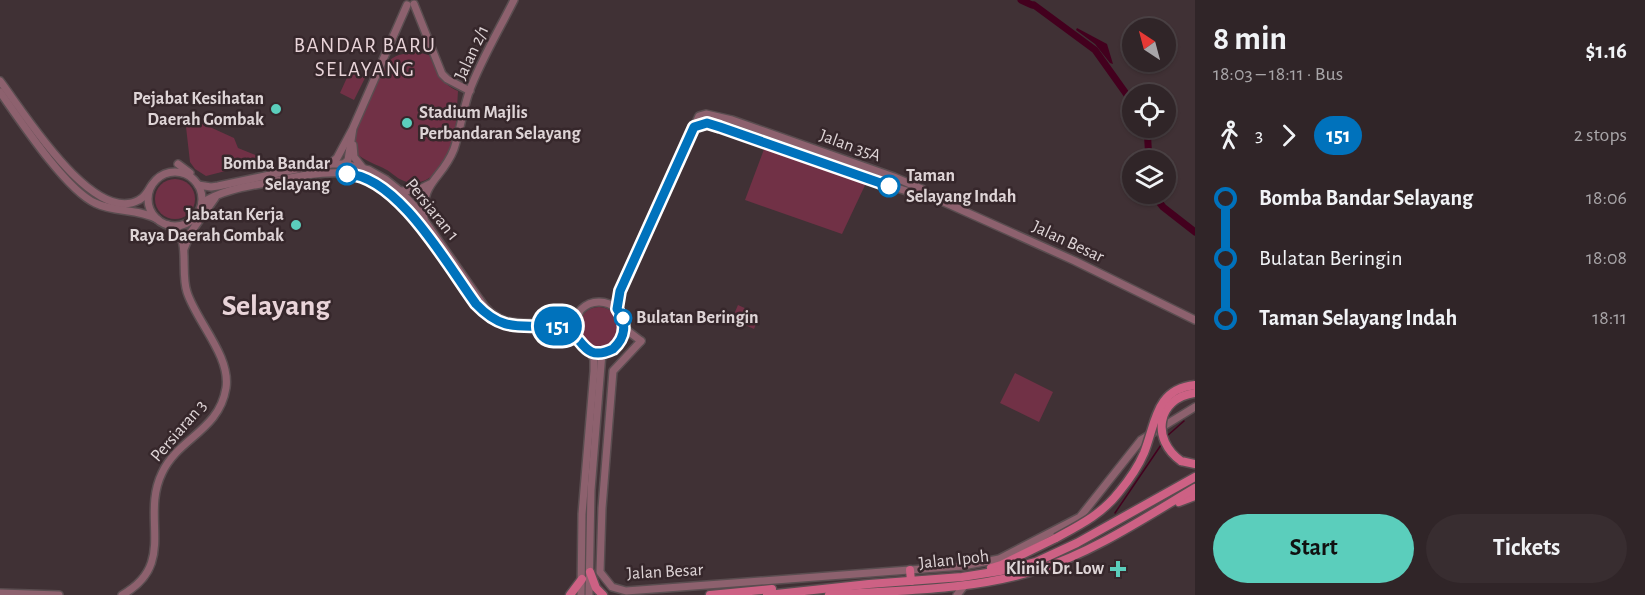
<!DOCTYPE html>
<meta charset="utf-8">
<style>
body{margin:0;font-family:"Alegreya Sans",sans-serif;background:#382d30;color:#f1f3f6;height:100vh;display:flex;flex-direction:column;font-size:22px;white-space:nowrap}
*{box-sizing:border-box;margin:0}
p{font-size:20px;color:#a8a5a8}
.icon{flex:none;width:33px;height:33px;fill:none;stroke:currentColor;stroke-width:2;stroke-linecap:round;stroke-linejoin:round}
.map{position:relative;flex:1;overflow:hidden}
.sheet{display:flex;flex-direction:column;background:#302528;width:450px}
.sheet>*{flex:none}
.badge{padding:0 12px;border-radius:20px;font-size:21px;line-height:39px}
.needle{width:39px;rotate:324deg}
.tools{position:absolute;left:1122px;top:18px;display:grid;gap:12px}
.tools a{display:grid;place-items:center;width:54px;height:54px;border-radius:50%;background:#302528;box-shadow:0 2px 4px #0004,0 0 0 2px #4b4245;font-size:30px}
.map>.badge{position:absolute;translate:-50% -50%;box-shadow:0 0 0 3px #fff}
.legs{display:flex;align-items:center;gap:9px;height:66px;padding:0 18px;font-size:20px}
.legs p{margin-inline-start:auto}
.summary{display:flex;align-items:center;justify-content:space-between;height:102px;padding:0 18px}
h1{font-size:33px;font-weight:700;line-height:45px}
.button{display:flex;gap:12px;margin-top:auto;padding:12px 18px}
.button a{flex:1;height:69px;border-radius:36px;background:#5bcebc;color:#111;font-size:24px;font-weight:700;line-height:69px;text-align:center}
.button a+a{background:#382d30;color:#f1f3f6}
ul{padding:0 18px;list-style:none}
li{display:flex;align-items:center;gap:21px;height:60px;font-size:22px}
li i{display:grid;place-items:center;width:9px;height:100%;margin:0 8px;background:currentColor}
li i::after{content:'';width:15px;height:15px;margin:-8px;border:4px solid;border-radius:50%;background:#302528}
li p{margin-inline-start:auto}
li:first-child i{background:linear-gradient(#0000 50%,currentColor 0)}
li:last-child i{background:linear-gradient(currentColor 50%,#0000 0)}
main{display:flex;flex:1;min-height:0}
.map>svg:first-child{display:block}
.green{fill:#713146}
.water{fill:#43001e}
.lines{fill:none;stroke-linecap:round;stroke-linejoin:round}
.stream{stroke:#43001e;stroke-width:1.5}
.river{stroke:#43001e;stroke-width:7}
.secondary-casing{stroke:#5a4d50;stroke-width:10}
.highway-casing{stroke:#5a4d50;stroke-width:11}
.secondary{stroke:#8d616e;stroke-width:7}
.highway{stroke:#cd6184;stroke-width:8}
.highway-bridge-casing{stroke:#5a4d50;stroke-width:11;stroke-linecap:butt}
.highway-bridge{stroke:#cd6184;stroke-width:8}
.line-1-casing{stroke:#fff;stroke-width:14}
.line-1{stroke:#0072bc;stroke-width:9}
.poi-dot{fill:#5bcebc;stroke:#36272b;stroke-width:2}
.stop-1-dot{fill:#fff;stroke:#0072bc;stroke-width:3}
.labels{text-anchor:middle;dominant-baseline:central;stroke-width:5;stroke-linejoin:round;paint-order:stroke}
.street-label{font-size:18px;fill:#ded4d6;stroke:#36272b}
.poi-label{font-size:18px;font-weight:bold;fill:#ded4d6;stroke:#36272b;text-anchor:end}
.stop-label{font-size:18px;font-weight:bold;fill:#ded4d6;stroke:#36272b;text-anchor:start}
.quarter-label{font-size:21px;letter-spacing:1.5px;fill:#e9d4d9;stroke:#36272b}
.town-label{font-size:30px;font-weight:bold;fill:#e9d4d9;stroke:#36272b}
</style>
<main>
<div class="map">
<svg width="1195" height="595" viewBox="0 0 1195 595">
<rect width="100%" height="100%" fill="#403135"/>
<g class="green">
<path d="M416,52L429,55C437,70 442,85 458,91C457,105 457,122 454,136C450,158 433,188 407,182C399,180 393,174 387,170C380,166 358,158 356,152C350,136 377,69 390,60C397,54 407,53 416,52Z"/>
<polygon points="350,71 365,78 354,100 340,93"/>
<polygon points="185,118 190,118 234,138 238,148 260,157 261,162 206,176 195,169 190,162"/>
<polygon points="766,144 867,181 842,234 745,200"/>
<circle cx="175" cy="199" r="20"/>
<polygon points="738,305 760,315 754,329 732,319"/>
<circle cx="599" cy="327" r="20"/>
<polygon points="1015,373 1053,392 1039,422 1000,403"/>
</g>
<polygon class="water" points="1077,28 1107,44 1113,64 1110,63 1095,44 1076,30"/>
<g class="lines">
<g class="stream">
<polyline points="1167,436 1184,421"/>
<polyline points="1115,513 1161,445"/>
</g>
<g class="river">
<polyline points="1021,0 1032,5"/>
<polyline points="1034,5 1095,50 1132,102"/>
<polyline points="1147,128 1149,160"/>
<polyline points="1153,194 1163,207 1195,232"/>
</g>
<defs>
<g id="secondary">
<polyline points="414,4 442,74 447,79 470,91"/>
<path d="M0,81C23,111 93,226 139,200C145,197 148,191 151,186"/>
<path d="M0,92C19,119 66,190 95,203C115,213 137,208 157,219"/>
<polyline points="694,127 707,123 720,127 890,186 920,195 926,194"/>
<polyline points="353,145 354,157 362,167"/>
<polyline points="178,164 190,173"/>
<polyline points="330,164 337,158 352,130"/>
<polyline points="342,166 348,160 353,128 407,5"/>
<circle cx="175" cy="199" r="27"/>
<path d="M198,185L211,187L218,186L320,164H344L369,170L385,179L400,191L415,207L480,300C485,308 492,315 501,319C512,325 554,324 567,320C572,319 574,316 579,313"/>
<polyline points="400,191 418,190 430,184"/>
<path d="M202,203C223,189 251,186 276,181C301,175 328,170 353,174C402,182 449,266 476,304L485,313"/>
<path d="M424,219C421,180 442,180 454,149C460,131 463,110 469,92C481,60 499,30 514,0"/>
<polyline points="184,249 191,232 215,198"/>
<circle cx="599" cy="327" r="25"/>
<polyline points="617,309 620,291 694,127 699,116 706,114 732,120 894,177 922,189 926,194 1075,261 1195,320"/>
<polyline points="553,326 567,328 575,334"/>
<polyline points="624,328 641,341"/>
<polyline points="641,341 613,371 602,508 600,572 612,587 626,591 963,566 999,559 1080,517 1141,440 1195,407"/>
<polyline points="0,593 59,595"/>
<path d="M122,595C178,564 140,518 162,473C178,438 219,431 226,388C231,356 196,321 187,292C181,275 188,247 179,233C176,230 171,227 168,225"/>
<polyline points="581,595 582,514 594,371 594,360 591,351"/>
<polyline points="589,595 591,490 602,353"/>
<polyline points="957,595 964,586"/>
</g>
<g id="highway">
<polyline points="1181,461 1195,464"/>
<polyline points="1179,502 1195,496"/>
<polyline points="991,568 1001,565 1056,538"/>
<polyline points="910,570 911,581"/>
<polyline points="590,572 596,588 603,595"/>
<polyline points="570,595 582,579"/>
<polyline points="710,595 772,589"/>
<polyline points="767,595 869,584 962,577 1000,571 1036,562 1077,543 1195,477"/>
<path d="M829,595C899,590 969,591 1037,570C1092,553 1146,517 1195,488"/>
</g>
</defs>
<use href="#secondary" class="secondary-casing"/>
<use href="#highway" class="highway-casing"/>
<use href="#secondary" class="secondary"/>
<use href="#highway" class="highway"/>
<defs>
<g id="highway-bridge">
<path d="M1181,461C1151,440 1156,398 1195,393"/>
<path d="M1056,538C1080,525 1102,514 1119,492C1129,480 1138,467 1144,453C1156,423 1155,389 1195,385"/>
</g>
</defs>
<use href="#highway-bridge" class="highway-bridge-casing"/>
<use href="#highway-bridge" class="highway-bridge"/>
</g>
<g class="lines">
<defs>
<path id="line-1" d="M347,174C398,176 448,266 476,304C497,326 511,327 540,326C547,326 556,324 563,327C583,334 582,364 613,349C626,337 627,323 617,309L620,291L694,127L707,123L720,127L889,186"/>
</defs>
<use href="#line-1" class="line-1-casing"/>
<use href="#line-1" class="line-1"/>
</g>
<g class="poi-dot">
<circle cx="276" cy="109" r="6"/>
<circle cx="407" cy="123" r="6"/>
<circle cx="296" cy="225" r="6"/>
<path d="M1115 560h6v6h6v6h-6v6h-6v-6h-6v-6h6z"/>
</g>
<g class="stop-1-dot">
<circle cx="347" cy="174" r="10"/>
<circle cx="889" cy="186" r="10"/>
<circle cx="623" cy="318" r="8"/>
</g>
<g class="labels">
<g class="street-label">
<text transform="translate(472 53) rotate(-65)">Jalan 2/1</text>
<text transform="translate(850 146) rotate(20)">Jalan 35A</text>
<text transform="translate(432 210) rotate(51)">Persiaran 1</text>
<text transform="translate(1068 242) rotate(25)">Jalan Besar</text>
<text transform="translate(179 431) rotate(-49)">Persiaran 3</text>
<text transform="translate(954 560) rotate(-6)">Jalan Ipoh</text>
<text transform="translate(665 572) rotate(-3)">Jalan Besar</text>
</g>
<g class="poi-label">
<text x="264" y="99">Pejabat Kesihatan<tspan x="264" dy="21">Daerah Gombak</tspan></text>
<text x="419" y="113" text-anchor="start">Stadium Majlis<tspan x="419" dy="21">Perbandaran Selayang</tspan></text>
<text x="284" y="215">Jabatan Kerja<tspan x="284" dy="21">Raya Daerah Gombak</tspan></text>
<text x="1104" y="569">Klinik Dr. Low</text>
</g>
<g class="stop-label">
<text x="330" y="164" text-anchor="end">Bomba Bandar<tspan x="330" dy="21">Selayang</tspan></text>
<text x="906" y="176">Taman<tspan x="906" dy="21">Selayang Indah</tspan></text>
<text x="636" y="318">Bulatan Beringin</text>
</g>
<g class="quarter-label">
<text x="365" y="45">BANDAR BARU<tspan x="365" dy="24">SELAYANG</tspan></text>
</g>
<g class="town-label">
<text x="276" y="306">Selayang</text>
</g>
</g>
</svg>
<div class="tools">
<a><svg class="needle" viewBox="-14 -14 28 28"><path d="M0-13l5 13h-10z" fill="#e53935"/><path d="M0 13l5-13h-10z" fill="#a8a5a8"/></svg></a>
<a><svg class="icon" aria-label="locate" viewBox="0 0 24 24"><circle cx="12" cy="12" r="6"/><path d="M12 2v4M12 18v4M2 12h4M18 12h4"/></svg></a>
<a><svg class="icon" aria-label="layers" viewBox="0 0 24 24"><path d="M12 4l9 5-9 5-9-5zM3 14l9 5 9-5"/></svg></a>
</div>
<b class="badge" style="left:558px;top:326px;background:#0072bc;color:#fff">151</b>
</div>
<section class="sheet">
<div class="summary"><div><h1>8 min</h1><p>18:03 – 18:11 · Bus</p></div><b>$1.16</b></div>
<div class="legs"><svg class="icon" aria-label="walk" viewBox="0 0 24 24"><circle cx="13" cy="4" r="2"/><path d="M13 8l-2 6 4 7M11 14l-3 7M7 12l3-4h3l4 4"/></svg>3<svg class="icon" aria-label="forward" viewBox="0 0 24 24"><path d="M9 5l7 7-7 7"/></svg><b class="badge" style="background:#0072bc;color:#fff">151</b><p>2 stops</p></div>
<ul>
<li><i style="color:#0072bc"></i><b>Bomba Bandar Selayang</b><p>18:06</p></li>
<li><i style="color:#0072bc"></i><span>Bulatan Beringin</span><p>18:08</p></li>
<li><i style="color:#0072bc"></i><b>Taman Selayang Indah</b><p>18:11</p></li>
</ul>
<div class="button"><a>Start</a><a>Tickets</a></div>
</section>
</main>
